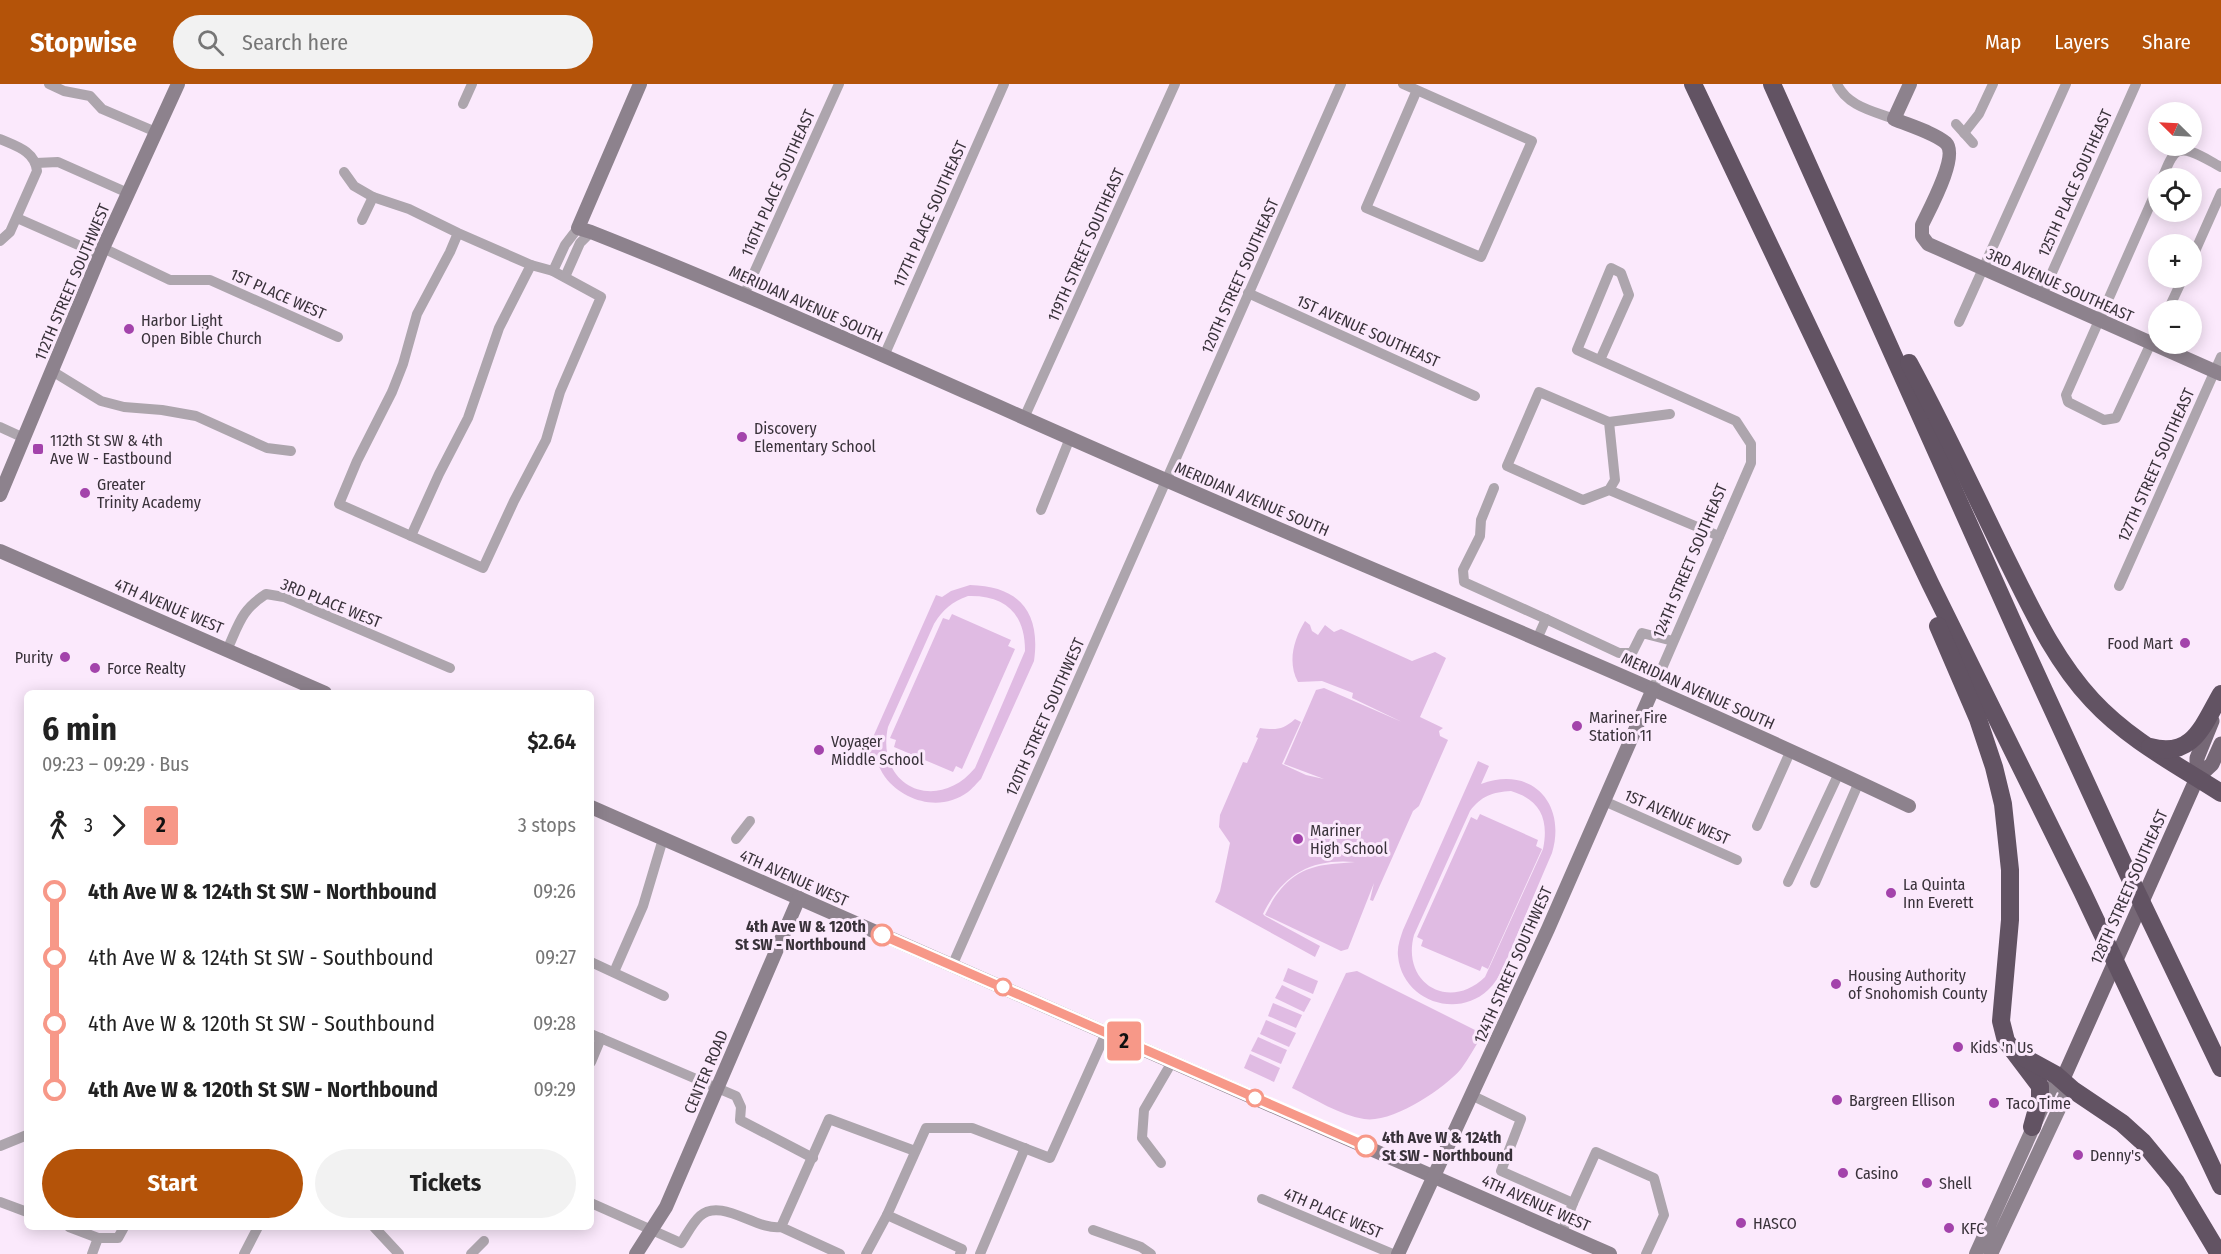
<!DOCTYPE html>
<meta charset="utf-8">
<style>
body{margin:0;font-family:"Fira Sans Condensed",sans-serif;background:#f2f2f2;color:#222;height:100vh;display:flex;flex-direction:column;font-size:22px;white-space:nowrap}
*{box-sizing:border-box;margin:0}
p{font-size:20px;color:#767676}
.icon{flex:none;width:33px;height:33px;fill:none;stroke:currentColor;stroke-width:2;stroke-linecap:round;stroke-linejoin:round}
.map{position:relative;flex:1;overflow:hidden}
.panel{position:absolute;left:24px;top:606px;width:570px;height:540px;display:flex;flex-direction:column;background:#fff;border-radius:9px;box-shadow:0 3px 15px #0003}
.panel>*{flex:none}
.badge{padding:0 12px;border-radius:4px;font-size:21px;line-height:39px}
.needle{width:39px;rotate:294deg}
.fabs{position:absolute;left:2148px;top:18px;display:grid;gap:12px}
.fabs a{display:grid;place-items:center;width:54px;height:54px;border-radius:50%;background:#fff;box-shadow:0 3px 15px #0003;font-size:30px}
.map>.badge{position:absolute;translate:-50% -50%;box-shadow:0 0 0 3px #fff}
.legs{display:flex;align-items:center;gap:9px;height:66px;padding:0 18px;font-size:20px}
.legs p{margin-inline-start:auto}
.summary{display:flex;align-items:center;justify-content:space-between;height:102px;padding:0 18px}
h1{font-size:33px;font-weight:700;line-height:45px}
.action{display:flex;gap:12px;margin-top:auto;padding:12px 18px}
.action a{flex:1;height:69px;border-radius:36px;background:#b45309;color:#fff;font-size:24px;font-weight:700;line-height:69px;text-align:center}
.action a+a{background:#f2f2f2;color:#222}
ul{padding:0 18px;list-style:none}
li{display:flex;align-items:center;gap:21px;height:66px;font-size:22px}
li i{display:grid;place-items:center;width:9px;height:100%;margin:0 8px;background:currentColor}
li i::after{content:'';width:15px;height:15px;margin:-8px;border:4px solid;border-radius:50%;background:#fff}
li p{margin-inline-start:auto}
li:first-child i{background:linear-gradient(#0000 50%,currentColor 0)}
li:last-child i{background:linear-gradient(currentColor 50%,#0000 0)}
header{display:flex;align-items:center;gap:36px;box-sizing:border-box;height:84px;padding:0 30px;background:#b45309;color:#fff}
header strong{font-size:28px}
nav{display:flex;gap:33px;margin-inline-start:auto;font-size:21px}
.search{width:420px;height:54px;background:#f2f2f2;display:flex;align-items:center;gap:15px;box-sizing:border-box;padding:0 21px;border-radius:33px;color:#767676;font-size:22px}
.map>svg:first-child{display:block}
.green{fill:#e0bbe3;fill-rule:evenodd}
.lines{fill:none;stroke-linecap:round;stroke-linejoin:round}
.street{stroke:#ada5ad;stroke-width:10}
.secondary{stroke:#8d828d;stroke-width:14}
.primary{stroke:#766876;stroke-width:15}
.highway{stroke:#625363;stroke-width:18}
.line-1-casing{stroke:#fff;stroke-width:14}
.line-1{stroke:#f79888;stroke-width:9}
.poi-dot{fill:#a343ab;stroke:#fbe9fc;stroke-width:2}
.stop-1-dot{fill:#fff;stroke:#f79888;stroke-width:3}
.labels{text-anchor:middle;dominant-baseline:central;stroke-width:6;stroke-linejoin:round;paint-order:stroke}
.street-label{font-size:16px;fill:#39323a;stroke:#fbe9fc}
.poi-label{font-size:16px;fill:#39323a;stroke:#fbe9fc;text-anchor:start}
.stop-label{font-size:16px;font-weight:bold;fill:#39323a;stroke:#fbe9fc;text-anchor:end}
</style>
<header>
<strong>Stopwise</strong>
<div class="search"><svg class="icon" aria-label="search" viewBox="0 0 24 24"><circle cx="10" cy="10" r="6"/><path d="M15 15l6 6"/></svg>Search here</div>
<nav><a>Map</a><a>Layers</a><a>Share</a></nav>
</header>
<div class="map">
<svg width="2221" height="1170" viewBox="0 0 2221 1170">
<rect width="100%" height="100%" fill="#fbe9fc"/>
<g class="green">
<path d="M970,501C1019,502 1041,528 1034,577L981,695C977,699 972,705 968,708C941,728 904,718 885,693C878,683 878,675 866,669L936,511L942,513L951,507ZM968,512C1006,511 1025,530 1025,567L975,684C937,730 875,703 888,643L934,540C943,525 952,518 968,512Z"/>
<polygon points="952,530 1011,556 1008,562 1015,565 962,685 956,682 953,688 894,663 896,656 890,654 943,534 949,536"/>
<path d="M1305,537L1310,541L1312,547L1318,551L1325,541L1334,548L1341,545L1412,577L1435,568L1446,574L1420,633L1443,644L1439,647L1440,652L1448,656L1419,722L1413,727L1373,817L1370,816L1374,799L1348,865L1341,867L1265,831C1279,801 1297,783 1332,780C1339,779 1349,779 1355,778C1311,774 1282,791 1263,830L1265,832L1320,862L1315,873L1215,818L1220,807L1230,759L1219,743L1220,731L1243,678L1247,679L1258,654L1256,653L1260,644C1276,646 1283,646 1295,635L1301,638L1282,680L1306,691L1324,695L1284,680L1316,606L1324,604L1402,638L1352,614L1353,609L1322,597L1298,598C1287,578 1294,555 1305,537Z"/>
<path d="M1478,677L1489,682L1481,700C1531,681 1567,719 1552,769C1539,799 1527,828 1514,858C1507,874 1501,894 1488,906C1456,936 1402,916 1398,872C1397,863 1400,855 1403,846ZM1511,707C1541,716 1549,736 1543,765L1485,893C1449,928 1401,899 1414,851L1470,727C1481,712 1493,708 1511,707Z"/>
<polygon points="1480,730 1538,756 1536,762 1542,765 1488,885 1482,882 1480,887 1421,862 1423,856 1417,853 1471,733 1477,736"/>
<polygon points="1288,884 1318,897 1313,910 1283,897"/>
<path d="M1357,887L1483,950C1476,961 1469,974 1461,985C1444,1005 1391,1040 1364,1035C1339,1031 1315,1015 1292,1004L1346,889Z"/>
<polygon points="1282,901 1311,915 1304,928 1275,914"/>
<polygon points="1273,919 1302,931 1296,944 1268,932"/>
<polygon points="1266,936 1296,949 1289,963 1260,950"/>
<polygon points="1258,953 1287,966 1281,980 1251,967"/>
<polygon points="1250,970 1280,984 1274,998 1244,984"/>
</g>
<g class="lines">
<g class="street">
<polyline points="49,0 64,7 90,12 102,25 156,48"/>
<polyline points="1403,0 1532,57 1481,173 1366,124 1417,6"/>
<path d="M1837,0C1847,22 1873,27 1894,35"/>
<polyline points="463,20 472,0"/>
<polyline points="1956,40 1973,59"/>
<polyline points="1964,49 1979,30 1993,0"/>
<path d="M0,55C16,62 35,67 37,87L10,148L0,157"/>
<polyline points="36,79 58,78 128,109"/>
<polyline points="344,88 354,102 373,113 409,125 458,149 531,181 553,187 601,213 560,308 546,356 514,417 483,484 339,420 357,377 392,308 403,280 417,230 450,168 458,149"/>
<path d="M2162,94C2166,87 2168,78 2173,72C2182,57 2209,77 2221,83"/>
<polyline points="2158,103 2066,311 2068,318 2104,336 2116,334 2158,244"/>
<polyline points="17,134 101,171"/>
<polyline points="362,136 373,113"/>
<polyline points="103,164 170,196 210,196 338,253"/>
<polyline points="2192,174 2221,109"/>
<polyline points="553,187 565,161 578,144"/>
<polyline points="565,193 580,159 591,148"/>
<polyline points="1248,209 1475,312"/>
<polyline points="744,211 839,0"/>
<polyline points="2042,211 2136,0"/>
<polyline points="2168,226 2183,194"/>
<polyline points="1959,238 2066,0"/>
<polyline points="884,272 1004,0"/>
<polyline points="1600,276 1629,211 1621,189 1611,184 1577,266 1736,337 1751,360 1751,379 1653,605"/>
<polyline points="52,287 101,317 124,323 162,326 196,332 267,364 291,367"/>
<polyline points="1024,334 1175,0"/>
<polyline points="1609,338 1670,330"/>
<polyline points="0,343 24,354"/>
<polyline points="1494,404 1481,436 1480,452 1463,486 1464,498 1546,535"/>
<polyline points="1609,406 1615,396 1609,338 1539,308 1507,382 1583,416 1609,406 1719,452"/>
<polyline points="1041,426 1070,354"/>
<polyline points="411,452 439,390 468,334 499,244 531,181"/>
<polyline points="2119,502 2221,273"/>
<polyline points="1537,555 1546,535 1619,569 1632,569 1642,549 1673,557"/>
<path d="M227,566C239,540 241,526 266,510L284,513L450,584"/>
<polyline points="1604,717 1737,776"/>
<polyline points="1757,742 1791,666"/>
<polyline points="736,755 750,737"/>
<polyline points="1788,798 1839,689"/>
<polyline points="1815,799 1859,698"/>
<polyline points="591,878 664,912"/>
<polyline points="952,882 1341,0"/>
<polyline points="614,888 643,822 663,755"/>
<polyline points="591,950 736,1012 741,1023 740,1036 813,1074"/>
<polyline points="591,978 601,954"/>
<polyline points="1471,1011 1521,1035 1501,1087 1573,1119 1596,1068 1654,1094 1664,1131 1646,1170"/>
<polyline points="0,1062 27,1051"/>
<polyline points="1161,1079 1142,1054 1144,1026 1172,978"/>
<polyline points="1262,1115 1393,1170"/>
<polyline points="0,1118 27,1128"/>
<path d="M591,1119L681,1159C687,1150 693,1138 700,1132C721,1113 757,1147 781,1143"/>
<polyline points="69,1143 98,1154"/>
<polyline points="374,1143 399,1170"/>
<polyline points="1093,1146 1141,1163 1151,1170"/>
<polyline points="1562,1148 1573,1119"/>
<polyline points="92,1170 98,1154 118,1154 124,1143"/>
<polyline points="244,1170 258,1143"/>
<polyline points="471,1170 484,1157"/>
<polyline points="840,1170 781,1143 829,1035 915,1067"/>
<polyline points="866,1170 887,1131"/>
<polyline points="960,1170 962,1165 887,1131 926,1044 972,1044 1050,1074 1106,949"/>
<polyline points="980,1170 1025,1064"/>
</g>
<g class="secondary">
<path d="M640,0L578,144L591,148C786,225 976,314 1168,397C1416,505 1666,606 1909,722"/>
<path d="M1910,0L1894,35C1908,41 1935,49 1946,59C1959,72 1929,126 1922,141V152L1928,160L2221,290"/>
<polyline points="0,411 103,164 178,0"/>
<polyline points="0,467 325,609"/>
<polyline points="591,723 1610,1170"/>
<polyline points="636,1170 666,1123 799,814"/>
<polyline points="1398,1170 1548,845 1653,605"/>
<polyline points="1976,1170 2051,1004 2062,997 2066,1010 1991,1170"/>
</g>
<g class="primary">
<polyline points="2197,694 2197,674 2212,637"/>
<polyline points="2062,997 2197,694 2212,680 2221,660"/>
</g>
<g class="highway">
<polyline points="1693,0 1930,499 2082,807 2221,1102"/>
<polyline points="1772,0 2018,550 2128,790 2221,984"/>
<path d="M1909,279C1945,345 1976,413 2009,480C2033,528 2055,576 2092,616C2129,656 2176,680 2221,709"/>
<polyline points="1938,542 1978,635 1994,683 2003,720 2010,786 2010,836 2001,937 2006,957 2040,1002 2040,1014 2032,1043"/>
<path d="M2150,663C2193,675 2203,641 2221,610"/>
<polyline points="2025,974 2056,991 2073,1006 2122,1039 2143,1058 2176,1098 2219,1170"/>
</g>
</g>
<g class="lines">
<defs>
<polyline id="line-1" points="882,851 1366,1062"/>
</defs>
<use href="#line-1" class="line-1-casing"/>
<use href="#line-1" class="line-1"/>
</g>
<g class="poi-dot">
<circle cx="129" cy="245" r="6"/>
<circle cx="742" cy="353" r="6"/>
<rect x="32" y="359" width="12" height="12" rx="3"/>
<circle cx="85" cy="409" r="6"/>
<circle cx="2185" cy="559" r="6"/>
<circle cx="65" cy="573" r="6"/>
<circle cx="95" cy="584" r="6"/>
<circle cx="1577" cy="642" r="6"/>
<circle cx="819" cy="666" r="6"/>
<circle cx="1298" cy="755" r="6"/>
<circle cx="1891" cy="809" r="6"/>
<circle cx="1836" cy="900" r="6"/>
<circle cx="1958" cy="963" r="6"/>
<circle cx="1837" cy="1016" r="6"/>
<circle cx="1994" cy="1019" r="6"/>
<circle cx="2078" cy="1071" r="6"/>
<circle cx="1843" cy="1089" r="6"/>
<circle cx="1927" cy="1099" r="6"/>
<circle cx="1741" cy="1139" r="6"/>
<circle cx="1949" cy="1144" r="6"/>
</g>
<g class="stop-1-dot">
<circle cx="882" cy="851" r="10"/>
<circle cx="1003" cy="903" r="8"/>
<circle cx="1255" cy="1014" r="8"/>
<circle cx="1366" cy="1062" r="10"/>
</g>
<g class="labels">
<g class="street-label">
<text transform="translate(778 99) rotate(-66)">116TH PLACE SOUTHEAST</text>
<text transform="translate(2075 99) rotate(-66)">125TH PLACE SOUTHEAST</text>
<text transform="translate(930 130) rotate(-66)">117TH PLACE SOUTHEAST</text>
<text transform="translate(1086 161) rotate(-66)">119TH STREET SOUTHEAST</text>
<text transform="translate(1240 192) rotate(-66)">120TH STREET SOUTHEAST</text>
<text transform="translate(72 198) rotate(-67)">112TH STREET SOUTHWEST</text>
<text transform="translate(2060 201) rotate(24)">3RD AVENUE SOUTHEAST</text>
<text transform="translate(278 210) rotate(24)">1ST PLACE WEST</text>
<text transform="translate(806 220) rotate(24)">MERIDIAN AVENUE SOUTH</text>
<text transform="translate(1368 247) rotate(24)">1ST AVENUE SOUTHEAST</text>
<text transform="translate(2156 381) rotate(-66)">127TH STREET SOUTHEAST</text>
<text transform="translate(1252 415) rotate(23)">MERIDIAN AVENUE SOUTH</text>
<text transform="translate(1690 477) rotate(-67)">124TH STREET SOUTHEAST</text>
<text transform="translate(331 519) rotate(22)">3RD PLACE WEST</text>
<text transform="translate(169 522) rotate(23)">4TH AVENUE WEST</text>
<text transform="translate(1698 607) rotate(24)">MERIDIAN AVENUE SOUTH</text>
<text transform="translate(1045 633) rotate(-66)">120TH STREET SOUTHWEST</text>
<text transform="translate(1677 733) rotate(24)">1ST AVENUE WEST</text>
<text transform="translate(794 794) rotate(24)">4TH AVENUE WEST</text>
<text transform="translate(2129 803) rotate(-66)">128TH STREET SOUTHEAST</text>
<text transform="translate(1513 881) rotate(-66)">124TH STREET SOUTHWEST</text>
<text transform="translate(706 988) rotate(-67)">CENTER ROAD</text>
<text transform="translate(1536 1119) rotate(24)">4TH AVENUE WEST</text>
<text transform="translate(1333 1129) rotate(23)">4TH PLACE WEST</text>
</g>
<g class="poi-label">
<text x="141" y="236">Harbor Light<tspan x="141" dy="18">Open Bible Church</tspan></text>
<text x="754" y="344">Discovery<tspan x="754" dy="18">Elementary School</tspan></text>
<text x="50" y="356">112th St SW &amp; 4th<tspan x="50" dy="18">Ave W - Eastbound</tspan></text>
<text x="97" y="400">Greater<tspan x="97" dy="18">Trinity Academy</tspan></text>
<text x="2173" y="559" text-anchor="end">Food Mart</text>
<text x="53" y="573" text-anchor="end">Purity</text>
<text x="107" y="584">Force Realty</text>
<text x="1589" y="633">Mariner Fire<tspan x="1589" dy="18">Station 11</tspan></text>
<text x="831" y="657">Voyager<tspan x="831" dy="18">Middle School</tspan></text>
<text x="1310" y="746">Mariner<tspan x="1310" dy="18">High School</tspan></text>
<text x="1903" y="800">La Quinta<tspan x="1903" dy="18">Inn Everett</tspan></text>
<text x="1848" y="891">Housing Authority<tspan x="1848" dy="18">of Snohomish County</tspan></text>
<text x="1970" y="963">Kids 'n Us</text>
<text x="1849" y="1016">Bargreen Ellison</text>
<text x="2006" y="1019">Taco Time</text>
<text x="2090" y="1071">Denny's</text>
<text x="1855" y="1089">Casino</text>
<text x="1939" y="1099">Shell</text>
<text x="1753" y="1139">HASCO</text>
<text x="1961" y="1144">KFC</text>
</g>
<g class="stop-label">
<text x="866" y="842">4th Ave W &amp; 120th<tspan x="866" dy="18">St SW - Northbound</tspan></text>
<text x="1382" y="1053" text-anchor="start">4th Ave W &amp; 124th<tspan x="1382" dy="18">St SW - Northbound</tspan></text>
</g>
</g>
</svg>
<div class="fabs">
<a><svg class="needle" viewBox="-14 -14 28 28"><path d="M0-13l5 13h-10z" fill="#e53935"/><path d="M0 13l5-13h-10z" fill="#767676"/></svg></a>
<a><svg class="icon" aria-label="locate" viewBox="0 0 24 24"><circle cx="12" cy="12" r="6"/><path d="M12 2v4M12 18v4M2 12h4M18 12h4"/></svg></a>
<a>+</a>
<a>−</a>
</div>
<b class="badge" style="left:1124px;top:957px;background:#f79888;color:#111">2</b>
<section class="panel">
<div class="summary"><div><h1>6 min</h1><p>09:23 – 09:29 · Bus</p></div><b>$2.64</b></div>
<div class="legs"><svg class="icon" aria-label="walk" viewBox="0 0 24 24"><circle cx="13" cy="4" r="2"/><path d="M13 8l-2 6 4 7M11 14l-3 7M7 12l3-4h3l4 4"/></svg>3<svg class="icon" aria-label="forward" viewBox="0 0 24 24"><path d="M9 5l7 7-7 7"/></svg><b class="badge" style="background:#f79888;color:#111">2</b><p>3 stops</p></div>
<ul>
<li><i style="color:#f79888"></i><b>4th Ave W &amp; 124th St SW - Northbound</b><p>09:26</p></li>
<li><i style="color:#f79888"></i><span>4th Ave W &amp; 124th St SW - Southbound</span><p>09:27</p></li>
<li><i style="color:#f79888"></i><span>4th Ave W &amp; 120th St SW - Southbound</span><p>09:28</p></li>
<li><i style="color:#f79888"></i><b>4th Ave W &amp; 120th St SW - Northbound</b><p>09:29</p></li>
</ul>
<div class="action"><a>Start</a><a>Tickets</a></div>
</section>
</div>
